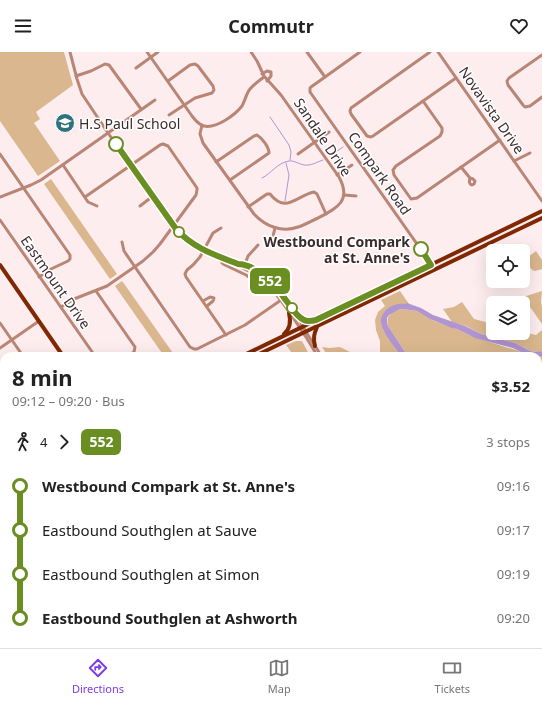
<!DOCTYPE html>
<meta charset="utf-8">
<style>
body{margin:0;font-family:"Noto Sans",sans-serif;background:#f6f6f6;color:#222;height:100vh;display:flex;flex-direction:column;font-size:15px;white-space:nowrap}
*{box-sizing:border-box;margin:0}
p{font-size:13px;color:#767676}
.icon{flex:none;width:22px;height:22px;fill:none;stroke:currentColor;stroke-width:2;stroke-linecap:round;stroke-linejoin:round}
.map{position:relative;flex:1;overflow:hidden}
.sheet{position:absolute;left:0px;top:300px;width:542px;height:296px;display:flex;flex-direction:column;background:#fff;border-radius:12px 12px 0 0;box-shadow:0 4px 16px #0002}
.sheet>*{flex:none}
.badge{padding:0 8px;border-radius:6px;font-size:14px;line-height:26px}
.fabs{position:absolute;left:486px;top:192px;display:grid;gap:8px}
.fabs a{display:grid;place-items:center;width:44px;height:44px;border-radius:6px;background:#fff;box-shadow:0 4px 16px #0002;font-size:20px}
.map>.badge{position:absolute;translate:-50% -50%;box-shadow:0 0 0 2px #fff}
.legs{display:flex;align-items:center;gap:6px;height:44px;padding:0 12px;font-size:13px}
.legs p{margin-inline-start:auto}
.summary{display:flex;align-items:center;justify-content:space-between;height:68px;padding:0 12px}
h1{font-size:22px;font-weight:700;line-height:30px}
ul{padding:0 12px;list-style:none}
li{display:flex;align-items:center;gap:14px;height:44px;font-size:15px}
li i{display:grid;place-items:center;width:6px;height:100%;margin:0 5px;background:currentColor}
li i::after{content:'';width:10px;height:10px;margin:-5px;border:3px solid;border-radius:50%;background:#fff}
li p{margin-inline-start:auto}
li:first-child i{background:linear-gradient(#0000 50%,currentColor 0)}
li:last-child i{background:linear-gradient(currentColor 50%,#0000 0)}
header{display:flex;justify-content:space-between;align-items:center;height:52px;padding:0 12px;background:#fff;font-size:18px;font-weight:700}
.menu{display:flex;justify-content:space-around;align-items:center;height:56px;border-top:1px solid #e0e0e0;background:#fff;font-size:11px;color:#767676}
.menu a{display:grid;justify-items:center;gap:2px}
.menu .current{color:#7c3aed}
.map>svg:first-child{display:block}
.green{fill:#dab78e}
.water{fill:#b195d1}
.lines{fill:none;stroke-linecap:round;stroke-linejoin:round}
.stream{stroke:#b195d1;stroke-width:1}
.minor{stroke:#b98675;stroke-width:3}
.major{stroke:#802802;stroke-width:4}
.line-1-casing{stroke:#fff;stroke-width:9}
.line-1{stroke:#6b8e23;stroke-width:6}
.stop-1-dot{fill:#fff;stroke:#6b8e23;stroke-width:2}
.labels{text-anchor:middle;dominant-baseline:central;stroke-width:3;stroke-linejoin:round;paint-order:stroke}
.street-label{font-size:14px;fill:#3a2b2d;stroke:#fff}
.poi-label{font-size:14px;fill:#3a2b2d;stroke:#fff;text-anchor:start}
.stop-label{font-size:14px;font-weight:bold;fill:#3a2b2d;stroke:#fff;text-anchor:end}
</style>
<header><svg class="icon" aria-label="menu" viewBox="0 0 24 24"><path d="M4 6h16M4 12h16M4 18h16"/></svg>Commutr<svg class="icon" aria-label="heart" viewBox="0 0 24 24"><path d="M12 20l-8-8c-3-5 5-10 8-4 3-6 11-1 8 4z"/></svg></header>
<div class="map">
<svg width="542" height="596" viewBox="0 0 542 596">
<rect width="100%" height="100%" fill="#fdedef"/>
<g class="green">
<polygon points="0,0 64,0 73,33 36,60 40,67 34,71 60,109 38,124 0,69"/>
<polygon points="51,127 117,222 110,227 44,132"/>
<polygon points="536,199 542,208 542,217 535,219 532,218 527,211 528,205"/>
<polygon points="122,229 125,233 175,304 164,304 115,234"/>
<polygon points="400,239 409,252 402,252 383,263 381,271 384,279 401,304 380,304 380,289 376,278 375,268 378,260 385,254 381,248"/>
<polygon points="542,239 541,251 542,254 542,272 523,245"/>
<polygon points="462,250 474,267 493,272 493,281 523,281 523,280 536,283 542,278 542,299 538,300 530,299 515,291 481,282 466,274 452,270 443,257 454,255"/>
<path d="M402,257L417,259L434,269L457,277L469,283L508,296C517,297 524,302 532,304H408L405,300L388,274C385,263 393,259 402,257Z"/>
<polygon points="296,289 302,289 310,304 290,304 291,300 286,293"/>
<polygon points="322,295 329,296 340,295 358,304 337,304 326,301"/>
<polygon points="538,304 542,304 542,369 538,371"/>
<path d="M45,592C50,592 57,594 62,592H104L102,596H46Z"/>
</g>
<g class="water">
<path d="M407,251L421,256L433,263L465,274L481,282L515,291L530,299L537,300L542,299V304H532L525,302L513,296L475,286L457,277L452,276L430,267L417,259L402,257L398,258L389,263L387,266V271L388,274L405,300L408,304H401C395,295 383,282 381,271C380,266 383,261 387,257C392,253 399,251 405,252Z"/>
<polygon points="538,455 542,459 542,554 538,553"/>
</g>
<g class="lines">
<g class="stream">
<polyline points="270,65 289,93 291,100 290,108"/>
<polyline points="330,104 343,95"/>
<path d="M262,126C272,121 277,111 289,109C293,108 299,112 304,113C311,114 317,110 323,108"/>
<polyline points="285,149 289,123 286,111"/>
</g>
<g class="minor">
<path d="M70,0L77,27L82,42L108,81L176,177L186,187L197,195L238,212L241,215C271,228 288,258 306,285C310,292 314,297 317,304"/>
<path d="M147,0L192,64C195,68 200,73 204,74C216,77 235,63 242,54C245,49 246,42 250,37C254,32 259,29 264,25"/>
<polyline points="307,0 325,25"/>
<polyline points="360,0 311,35 310,36 310,40 429,209 434,218"/>
<polyline points="430,0 351,56 350,59 351,62 367,84 371,85 373,84 456,26"/>
<polyline points="438,0 542,149"/>
<polyline points="542,3 509,26 507,29 508,33 523,53 525,55 530,54 542,45"/>
<polyline points="136,16 158,0"/>
<polyline points="262,22 267,19 271,20 271,24 267,29"/>
<polyline points="76,24 91,19 105,12 109,13 141,57"/>
<polyline points="168,29 190,13 195,12 198,14 213,34 214,38 212,41 195,46 169,63"/>
<polyline points="423,49 442,76 442,80 440,84 396,114 393,118 394,123 411,147 417,146 500,88"/>
<path d="M202,73L200,82L203,91L254,162C265,174 282,181 298,175C305,173 311,169 318,166C337,156 352,149 339,125L281,43L264,24L257,9L251,0"/>
<polyline points="0,102 70,203 70,207 68,209 51,217 39,225"/>
<polyline points="298,102 329,80"/>
<polyline points="514,109 530,101"/>
<path d="M216,110L254,84L257,83C262,86 269,95 269,101L230,128"/>
<polyline points="63,113 88,150 97,154"/>
<path d="M461,115L470,126C469,129 469,132 472,133L474,132L475,129L473,127L470,126"/>
<polyline points="337,123 352,113"/>
<polyline points="344,143 356,144"/>
<polyline points="0,145 31,133 41,128 155,48"/>
<polyline points="140,154 153,144"/>
<path d="M248,155L267,142H270C286,162 296,144 314,140L317,142L326,162"/>
<polyline points="0,168 95,304"/>
<polyline points="221,176 213,181 200,205 193,213 187,218 185,222 186,225 226,283"/>
<polyline points="273,184 275,176"/>
<polyline points="122,190 124,199 190,295 194,297 197,297 245,273 284,246"/>
<polyline points="221,205 222,211 225,213 246,223 260,233 264,233 267,232"/>
<path d="M238,212C245,213 252,217 258,220C281,235 293,257 306,280C311,288 317,296 321,304"/>
<polyline points="244,215 248,204 258,193"/>
<polyline points="96,239 135,295 134,300 127,304"/>
<polyline points="203,249 210,245 214,246 213,249 207,254"/>
<polyline points="61,255 74,247 107,234 143,209 153,200 160,192 196,143 197,138 197,136 168,94 163,92 160,93 85,145"/>
<polyline points="0,271 23,304"/>
<polyline points="0,296 39,269"/>
<polyline points="0,343 4,340"/>
<polyline points="0,388 4,385"/>
<polyline points="538,400 542,394"/>
<polyline points="0,406 4,412"/>
<polyline points="538,419 542,422"/>
<polyline points="538,569 542,570"/>
<polyline points="538,575 542,576"/>
<polyline points="269,595 276,592"/>
<polyline points="493,596 495,592"/>
<polyline points="501,596 503,592"/>
</g>
<g class="major">
<polyline points="0,213 63,304"/>
<polyline points="296,262 304,268 314,268"/>
<path d="M284,282C291,276 291,269 289,261"/>
<path d="M315,294C313,286 314,282 317,275"/>
<polyline points="242,304 542,159"/>
<polyline points="255,304 542,166"/>
<polyline points="0,458 4,455"/>
<polyline points="0,466 4,463"/>
</g>
</g>
<g class="lines">
<defs>
<path id="line-1" d="M116,92L176,177C193,196 215,203 238,212C256,212 276,234 285,247C291,254 295,264 304,268C308,270 312,269 316,268L431,213L421,197"/>
</defs>
<use href="#line-1" class="line-1-casing"/>
<use href="#line-1" class="line-1"/>
</g>
<defs>
<symbol id="school-disc" viewBox="-11 -11 22 22"><circle r="9.5" fill="#2d7380" stroke="#fff"/><path d="M0-5L7-2L0 1L-7-2ZM-4 1L0 2.5L4 1V4Q0 6-4 4Z" fill="#fff"/></symbol>
</defs>
<g fill-rule="evenodd">
<use href="#school-disc" x="54" y="60" width="22" height="22"/>
</g>
<g class="stop-1-dot">
<circle cx="116" cy="92" r="7"/>
<circle cx="179" cy="180" r="5"/>
<circle cx="421" cy="197" r="7"/>
<circle cx="292" cy="256" r="5"/>
</g>
<g class="labels">
<g class="street-label">
<text transform="translate(492 58) rotate(55)">Novavista Drive</text>
<text transform="translate(323 85) rotate(56)">Sandale Drive</text>
<text transform="translate(380 121) rotate(55)">Compark Road</text>
<text transform="translate(56 230) rotate(55)">Eastmount Drive</text>
</g>
<g class="poi-label">
<text x="79" y="71">H.S Paul School</text>
</g>
<g class="stop-label">
<text x="410" y="189">Westbound Compark<tspan x="410" dy="16">at St. Anne's</tspan></text>
</g>
</g>
</svg>
<div class="fabs">
<a><svg class="icon" aria-label="locate" viewBox="0 0 24 24"><circle cx="12" cy="12" r="6"/><path d="M12 2v4M12 18v4M2 12h4M18 12h4"/></svg></a>
<a><svg class="icon" aria-label="layers" viewBox="0 0 24 24"><path d="M12 4l9 5-9 5-9-5zM3 14l9 5 9-5"/></svg></a>
</div>
<b class="badge" style="left:270px;top:229px;background:#6b8e23;color:#fff">552</b>
<section class="sheet">
<div class="summary"><div><h1>8 min</h1><p>09:12 – 09:20 · Bus</p></div><b>$3.52</b></div>
<div class="legs"><svg class="icon" aria-label="walk" viewBox="0 0 24 24"><circle cx="13" cy="4" r="2"/><path d="M13 8l-2 6 4 7M11 14l-3 7M7 12l3-4h3l4 4"/></svg>4<svg class="icon" aria-label="forward" viewBox="0 0 24 24"><path d="M9 5l7 7-7 7"/></svg><b class="badge" style="background:#6b8e23;color:#fff">552</b><p>3 stops</p></div>
<ul>
<li><i style="color:#6b8e23"></i><b>Westbound Compark at St. Anne's</b><p>09:16</p></li>
<li><i style="color:#6b8e23"></i><span>Eastbound Southglen at Sauve</span><p>09:17</p></li>
<li><i style="color:#6b8e23"></i><span>Eastbound Southglen at Simon</span><p>09:19</p></li>
<li><i style="color:#6b8e23"></i><b>Eastbound Southglen at Ashworth</b><p>09:20</p></li>
</ul>
</section>
</div>
<nav class="menu">
<a class="current"><svg class="icon" aria-label="directions" viewBox="0 0 24 24"><path d="M12 3l9 9-9 9-9-9zM9 14v-3h6M13 9l2 2-2 2"/></svg>Directions</a>
<a><svg class="icon" aria-label="map" viewBox="0 0 24 24"><path d="M3 6l6-2 6 2 6-2v14l-6 2-6-2-6 2zM9 4v14M15 6v14"/></svg>Map</a>
<a><svg class="icon" aria-label="tickets" viewBox="0 0 24 24"><path d="M3 7h18v10H3zM15 7v10"/></svg>Tickets</a>
</nav>
